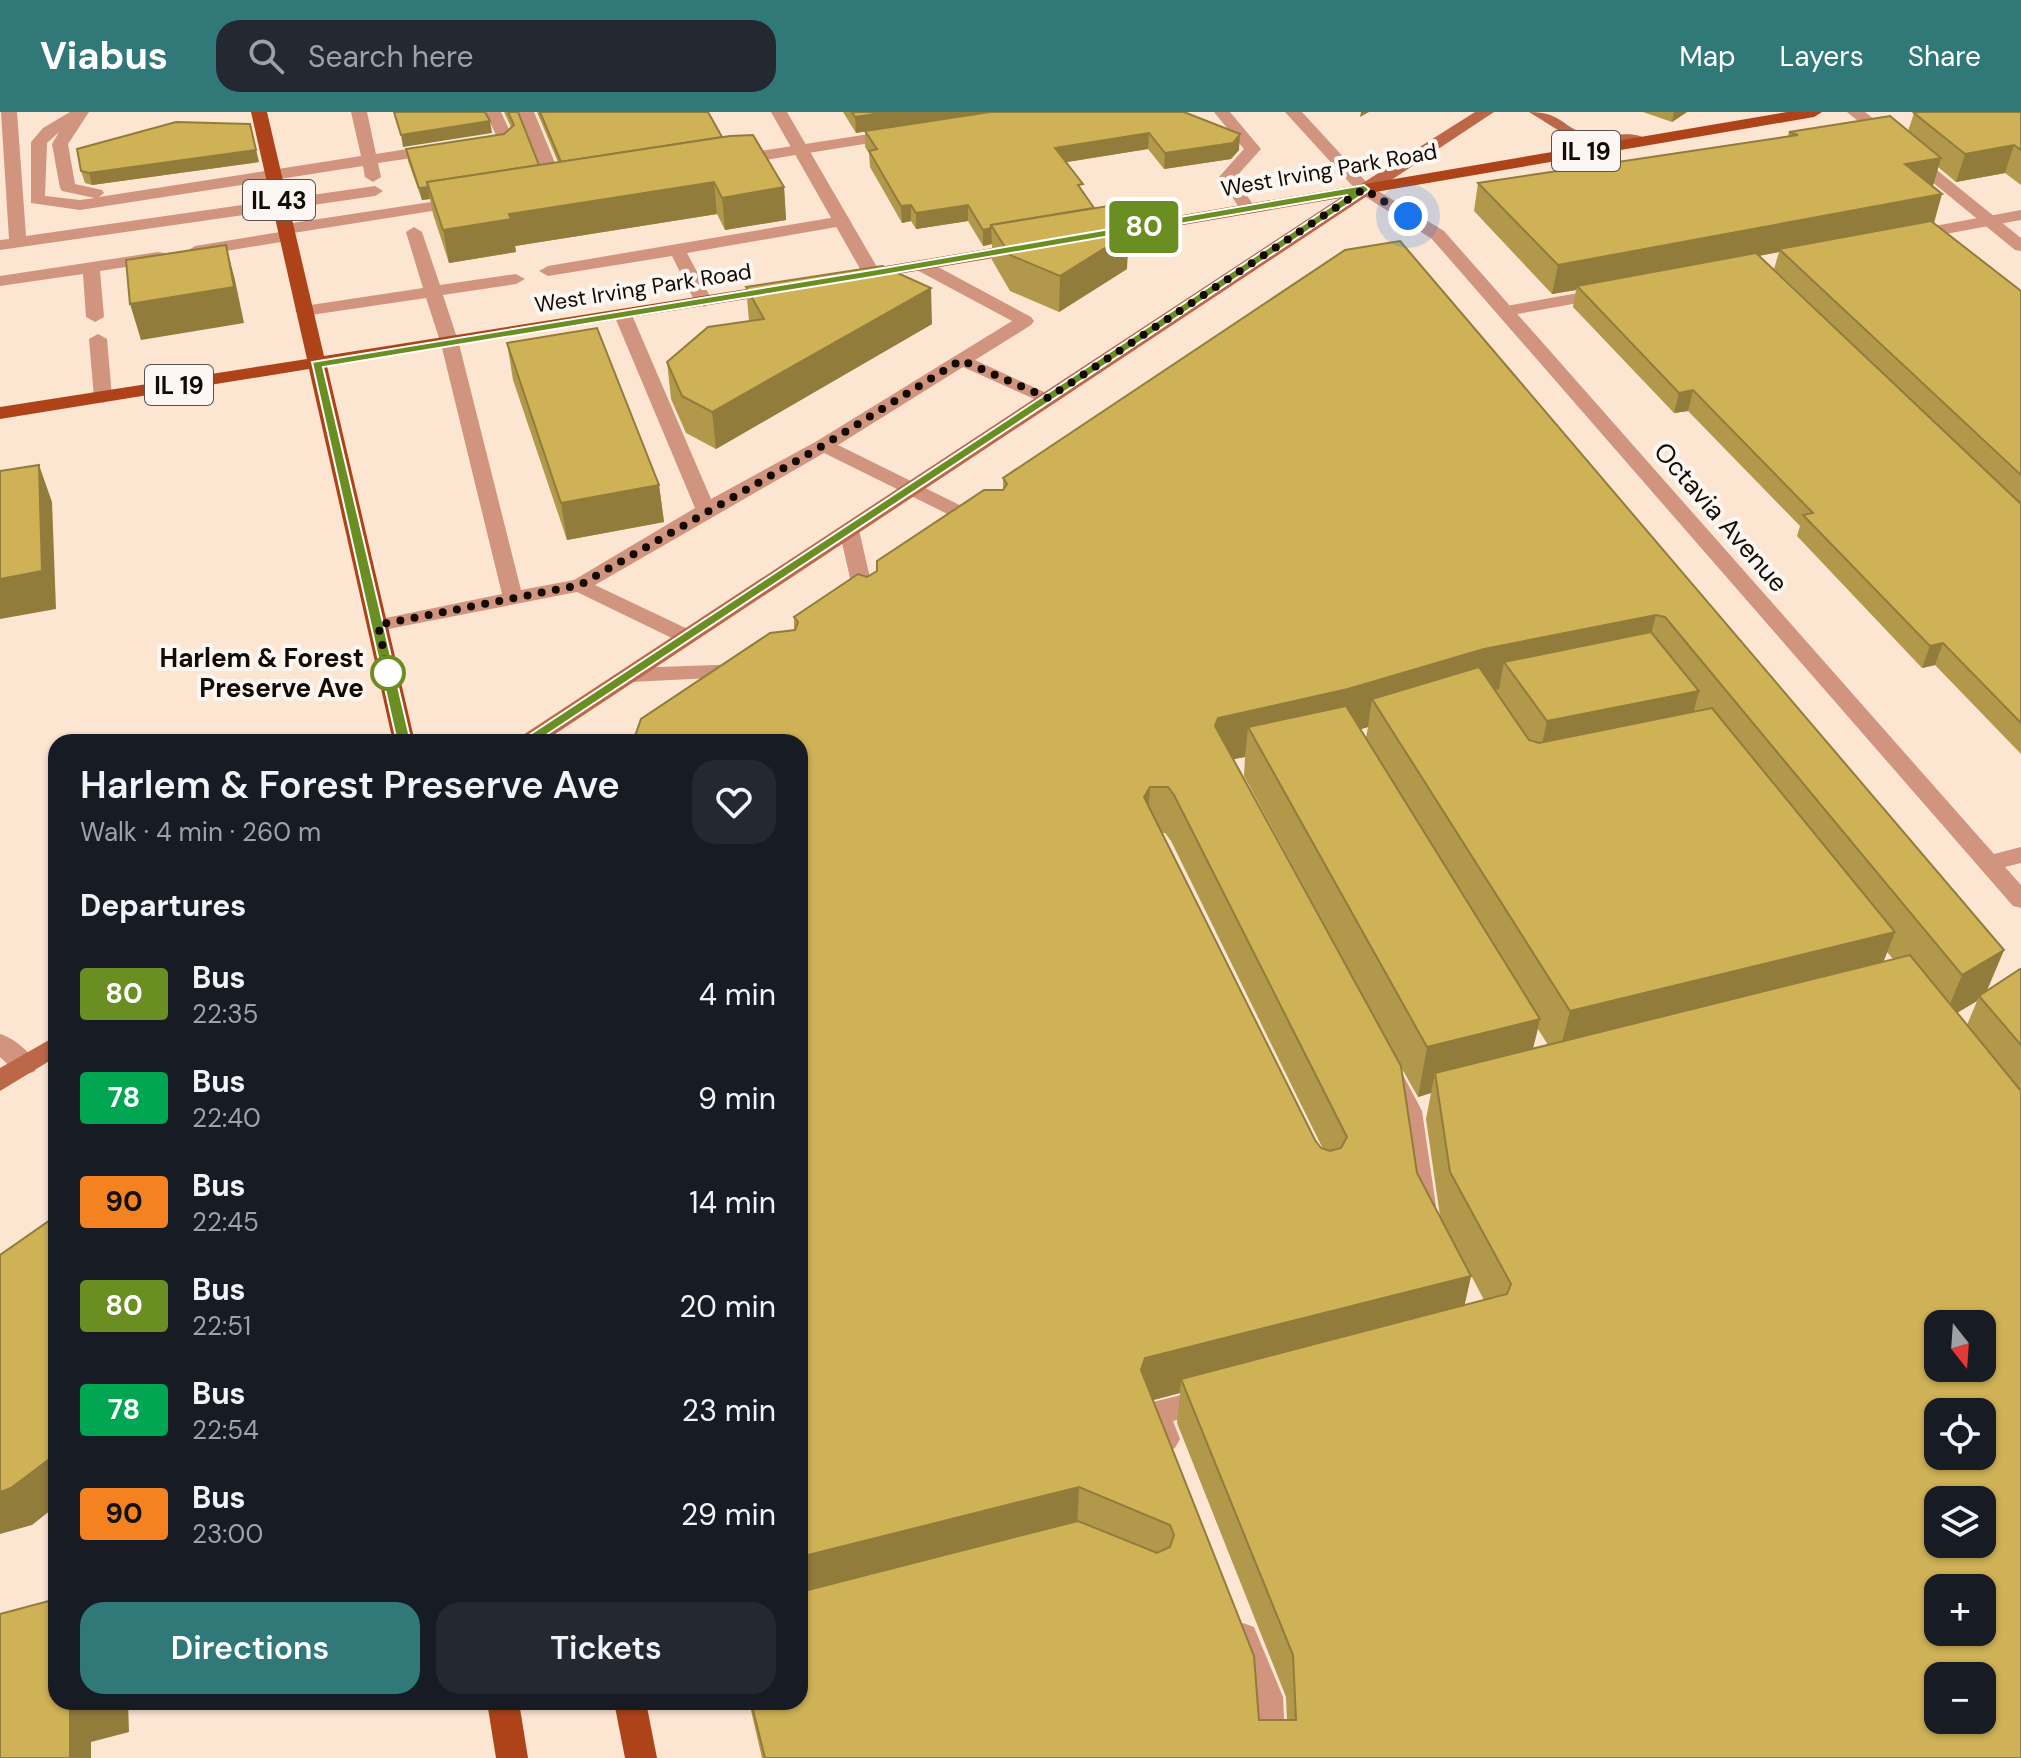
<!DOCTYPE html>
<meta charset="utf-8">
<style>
body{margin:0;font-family:"DM Sans",sans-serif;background:#242831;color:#f1f3f6;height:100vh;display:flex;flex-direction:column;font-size:30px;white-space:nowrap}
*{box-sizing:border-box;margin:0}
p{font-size:26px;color:#9ea1a6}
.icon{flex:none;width:44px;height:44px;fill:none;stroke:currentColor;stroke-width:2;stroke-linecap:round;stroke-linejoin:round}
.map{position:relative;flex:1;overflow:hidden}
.details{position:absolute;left:48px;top:622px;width:760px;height:976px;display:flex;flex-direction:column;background:#171b24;border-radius:24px;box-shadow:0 2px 6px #0004}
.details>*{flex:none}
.badge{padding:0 16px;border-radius:6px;font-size:28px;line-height:52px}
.needle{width:52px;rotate:163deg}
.buttons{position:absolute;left:1924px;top:1198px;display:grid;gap:16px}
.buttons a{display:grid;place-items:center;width:72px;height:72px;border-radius:16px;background:#171b24;box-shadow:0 2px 6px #0004;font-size:40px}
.you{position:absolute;width:40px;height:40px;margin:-20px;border:6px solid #fff;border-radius:50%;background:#1a73e8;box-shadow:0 0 0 12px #1a73e833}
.map>.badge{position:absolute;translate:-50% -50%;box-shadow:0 0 0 4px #fff}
h2{padding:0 32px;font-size:30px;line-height:72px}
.round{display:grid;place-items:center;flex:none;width:84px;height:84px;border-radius:24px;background:#242831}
.summary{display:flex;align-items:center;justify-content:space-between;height:136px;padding:0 32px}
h1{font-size:38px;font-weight:600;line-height:60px}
.cta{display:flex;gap:16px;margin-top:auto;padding:16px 32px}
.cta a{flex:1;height:92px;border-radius:24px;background:#307978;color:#fff;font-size:32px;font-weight:600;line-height:92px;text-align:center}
.cta a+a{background:#242831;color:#f1f3f6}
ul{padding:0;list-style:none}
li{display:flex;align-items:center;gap:24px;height:104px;padding:0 32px}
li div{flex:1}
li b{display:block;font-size:30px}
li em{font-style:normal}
li .badge{min-width:88px;font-weight:700;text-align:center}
header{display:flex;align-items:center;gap:48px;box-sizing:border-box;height:112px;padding:0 40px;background:#307978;color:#fff}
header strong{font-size:38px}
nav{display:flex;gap:44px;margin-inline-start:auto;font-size:28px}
.search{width:560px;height:72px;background:#242831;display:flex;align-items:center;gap:20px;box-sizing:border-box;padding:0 28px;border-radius:24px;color:#9ea1a6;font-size:30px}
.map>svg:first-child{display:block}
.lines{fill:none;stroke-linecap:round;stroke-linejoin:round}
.lane{fill:#d0947f;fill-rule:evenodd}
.street{fill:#d0947f;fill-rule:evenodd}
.secondary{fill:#bd6749;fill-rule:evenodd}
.primary{fill:#ae4319;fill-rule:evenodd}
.wall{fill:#b2984a;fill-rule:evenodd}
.shaded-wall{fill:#917c3c}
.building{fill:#cfb156;stroke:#917c3c;stroke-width:2;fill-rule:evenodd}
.line{fill:#6b8e23;stroke:#fff;stroke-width:2}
.walk{stroke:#140b04;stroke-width:8;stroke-dasharray:0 14.4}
.stop-dot{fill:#fff;stroke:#6b8e23;stroke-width:4}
.labels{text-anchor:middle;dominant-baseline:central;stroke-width:8;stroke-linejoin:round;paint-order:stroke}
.far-street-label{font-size:22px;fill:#140b04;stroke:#fcf7f2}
.shield{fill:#fcf7f2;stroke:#5a524b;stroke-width:2}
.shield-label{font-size:24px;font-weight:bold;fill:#140b04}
.street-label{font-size:26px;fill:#140b04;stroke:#fcf7f2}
.stop-label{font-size:26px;font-weight:bold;fill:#140b04;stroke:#fcf7f2;text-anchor:end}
</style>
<header>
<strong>Viabus</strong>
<div class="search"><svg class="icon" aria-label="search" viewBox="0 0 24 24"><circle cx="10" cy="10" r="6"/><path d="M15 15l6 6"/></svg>Search here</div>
<nav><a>Map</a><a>Layers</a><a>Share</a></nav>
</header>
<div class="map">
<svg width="2021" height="1646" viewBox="0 0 2021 1646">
<rect width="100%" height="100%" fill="#fce6d2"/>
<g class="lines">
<g class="lane">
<polygon points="1,0 17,0 26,124 375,74 383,79 375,84 0,138 0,128 9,127"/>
<path d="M70,0H89L68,32L75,72L102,78L104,81L99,85L361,44L351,0H367L376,42L439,32L447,37L439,42L378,51L381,65L373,70L365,65L363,54L80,98L31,91V30L43,16ZM59,20L52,32L60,76L62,79L95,86L80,88L45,84L47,31Z"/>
<polygon points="485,0 501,0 513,26 511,29 473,34 473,28 496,23"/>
<polygon points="518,0 534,0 565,75 563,78 557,80 549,75"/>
<polygon points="1214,0 1230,0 1261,37 1235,66 1256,97 1254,100 1242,100 1219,65 1244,37"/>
<polygon points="895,18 903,23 901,26 734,53 726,48 734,43"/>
<polygon points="464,85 472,90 470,93 293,121 293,128 287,129 195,144 187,139 195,134 280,120 280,113 286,112"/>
<polygon points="2021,98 2021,108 1913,128 1905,123 1913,118"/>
<polygon points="842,104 848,105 850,109 848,113 687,141 713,190 704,195 695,190 672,144 548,164 539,159 548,154"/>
<polygon points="414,115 422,120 440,173 516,162 525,167 516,172 443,183 459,232 521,478 574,468 695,396 614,203 617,199 629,199 632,203 711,387 817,329 1012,209 915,157 912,153 915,149 927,149 1031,205 1034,209 1031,213 975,248 1057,286 1055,290 1041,290 963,255 838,333 990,408 993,412 990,416 976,416 824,341 595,473 694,520 697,525 694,530 680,530 577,480 378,519 371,517 368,513 371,509 502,482 441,232 426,186 304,204 295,199 304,194 423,176 406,120"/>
<polygon points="158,140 164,141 166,145 164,149 100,159 104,205 95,210 86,205 83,162 0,174 0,164"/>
<polygon points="1606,176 1615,181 1612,185 1506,204 1497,199 1506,194"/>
<polygon points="98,222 107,227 112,285 103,291 94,285 89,227"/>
<polygon points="849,412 859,418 876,492 866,498 856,492 839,418"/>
<polygon points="744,552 752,554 755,559 752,564 630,570 619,563 630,556"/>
<path d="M0,922C14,926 30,940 38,953L34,960C18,965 11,955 0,945Z"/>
<polygon points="1393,958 1402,961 1422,999 1436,1094 1432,1101 1423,1105 1414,1101 1410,1094 1396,999 1380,968 1384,961"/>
<polygon points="1209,1276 1219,1279 1223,1288 1219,1297 1173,1309 1180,1327 1175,1336 1165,1340 1155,1336 1141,1301 1145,1292"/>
<polygon points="1243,1511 1254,1515 1283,1585 1286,1646 1254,1646 1251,1585 1227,1525 1232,1515"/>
</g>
<g class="street">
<polygon points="771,0 787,0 881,162 878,166 866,166 863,162"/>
<polygon points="1285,0 1302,0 1370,74 1444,119 1994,742 2021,735 2021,751 2005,755 2021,773 2021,796 2013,794 1432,127 1358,80"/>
<polygon points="1847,0 1865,0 2021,126 2021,139 2015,138"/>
</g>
<g class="secondary">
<polygon points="1475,0 1494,0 543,630 517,630 520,625 1358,74"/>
<path d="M1529,0C1563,0 1562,16 1587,22C1606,27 1634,16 1649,29L1641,34L1577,30Z"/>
<polygon points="56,924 56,945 0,979 0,956"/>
</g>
<g class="primary">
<polygon points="251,0 267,0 324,244 778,172 787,177 778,182 327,254 415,630 393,630 309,257 0,307 0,295 307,247"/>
<polygon points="1787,0 1822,0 1814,5 1095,128 1087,123 1095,118"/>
<polygon points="1023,131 1029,132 1031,136 1029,140 862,168 853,163 862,158"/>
<polygon points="487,1590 519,1590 528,1646 496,1646"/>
<polygon points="614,1590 646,1590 657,1646 625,1646"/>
</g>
</g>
<g class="wall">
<polygon points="504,0 518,0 539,53 558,50 537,0 708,0 722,25 784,75 786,108 725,118 717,102 515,134 516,140 449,151 433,102 430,87 422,88 408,49 406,37 504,22 511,15"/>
<polygon points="843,0 1184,0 1239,38 1231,47 1164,57 1148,37 1066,50 1127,157 1059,200 1010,179 992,148 992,132 983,134 968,109 916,117 911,109 902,111 870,55 869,41 865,35 865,19 856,21"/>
<polygon points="1643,0 1687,0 1672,10"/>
<polygon points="2021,0 2021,73 2005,61 1956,70 1938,55 1932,74 1934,111 2021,179 2021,392 1774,157 1779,140 1759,144 2021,392 2021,642 1935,553 1922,556 1797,424 1800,414 1688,299 1674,301 1573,195 1576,178 1552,182 1474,99 1478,71 1788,24 1789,20 1908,19 1914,1"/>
<polygon points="259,50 92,73 85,71 81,59"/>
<path d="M1345,138L2004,838L1987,879L2021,858V1646H762L749,1590H800L794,505L867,465L1003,378V366ZM1368,615L1366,626L1361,617ZM1245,645L1244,664L1352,864L1233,647ZM1162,721H1165L1171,729L1323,1037L1321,1036L1315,1028ZM1887,840L1893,847L1883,850ZM1977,889L1967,913L1957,901ZM1538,917L1548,933L1533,937ZM1401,955L1418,985L1431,981L1426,1007L1440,1104L1417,1061ZM1453,1129L1484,1188L1464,1194L1471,1164ZM1180,1281L1177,1311L1286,1585L1287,1608H1259L1153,1288Z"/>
<polygon points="746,175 932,212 716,337 686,321 671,287 667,250 749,209"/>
<polygon points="507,231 659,373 664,410 567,428 513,268"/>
</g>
<g class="shaded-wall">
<polygon points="887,0 990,0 856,21 855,5"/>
<polygon points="1361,0 1369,0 1360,5"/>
<polygon points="1674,0 1687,0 1672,10"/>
<polygon points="490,9 492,21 403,35 401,23"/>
<polygon points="250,12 259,50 92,73 89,61"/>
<polygon points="1149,21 1148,37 1055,52 1055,36"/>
<polygon points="1240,22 1239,38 1231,47 1164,57 1165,41"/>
<polygon points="2014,33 2005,61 1956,70 1965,42"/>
<polygon points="1941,46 1933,74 1905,52"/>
<polygon points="714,70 717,102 515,134 516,140 449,151 443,118 509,102"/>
<polygon points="428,75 430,87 422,88 419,76"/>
<polygon points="784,75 786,108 725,118 722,86"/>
<polygon points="1942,82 1934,111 1779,137 1779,140 1580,177 1577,174 1576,178 1552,182 1558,153"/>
<polygon points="911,93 911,109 902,111 901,94"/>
<polygon points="968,93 968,109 916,117 916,101"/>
<polygon points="991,116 992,132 983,134 983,118"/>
<polygon points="1129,121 1127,157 1059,200 1060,164"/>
<polygon points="226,133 235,168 244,211 141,228 130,192"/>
<polygon points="931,176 932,212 716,337 712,300"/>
<polygon points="1693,278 1688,299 1674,301 1679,281"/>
<polygon points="39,353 52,390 56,497 0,507 0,467"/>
<polygon points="659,373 664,410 567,428 561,391"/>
<polygon points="1656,503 1644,548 1504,550 1499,577 1475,582 1372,587 1368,615 1342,623 1248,615 1245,645 1214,651 1215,614 1218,606 1484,537"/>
<polygon points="1943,531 1935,553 1922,556 1930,534"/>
<polygon points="1699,579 1686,628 1536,659 1547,609"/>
<polygon points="1150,675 1147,721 1144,685"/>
<polygon points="1895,820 1876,869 1557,949 1570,899"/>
<polygon points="2004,838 1984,884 1979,884 1977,889 1943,909 1962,863"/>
<polygon points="1540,907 1528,956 1435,961 1431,981 1418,985 1427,935"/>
<polygon points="1471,1164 1461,1209 1181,1267 1180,1281 1142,1291 1141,1258 1145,1246"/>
<polygon points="56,1342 56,1394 32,1413 0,1422 0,1380"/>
<polygon points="1079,1375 1077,1418 800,1489 800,1445"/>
<polygon points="92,1590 128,1590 129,1620 91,1630 91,1646 70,1646 70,1596"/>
</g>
<g class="building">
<polygon points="394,0 485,0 490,9 401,23"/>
<polygon points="508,0 518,0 539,53 427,70 428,75 419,76 406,37 504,22 514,13"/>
<polygon points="540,0 708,0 722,25 561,50"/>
<polygon points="852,0 887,0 855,5"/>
<polygon points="990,0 1184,0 1240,22 1233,31 1165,41 1149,21 1055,36 1083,72 1078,73 1094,96 991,113 991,116 983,118 968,93 916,101 911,93 901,94 869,39 877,37 865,19"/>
<polygon points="1919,0 2021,0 2021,38 2014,33 1965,42 1914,1"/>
<polygon points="1890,4 1941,46 1905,52 1942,82 1558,153 1478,71 1798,23 1789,20"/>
<polygon points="176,10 250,12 256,38 89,61 81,59 77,37"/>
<polygon points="753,23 784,75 722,86 714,70 509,102 511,107 443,118 427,70 730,24"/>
<polygon points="1108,94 1129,121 1060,164 1010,143 991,113"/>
<polygon points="1931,109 2021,179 2021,363 1779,137"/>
<path d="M1400,129L2004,838L1962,863L1665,505L1656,503L1484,537L1348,577L1218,606L1215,614L1401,954L1417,1061L1471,1164L1145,1246L1141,1258L1254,1544L1259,1608H1296L1293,1543L1181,1267L1507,1182L1511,1172L1450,1060L1435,961L1910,843L2021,979V1646H765L751,1590H800V1480L1078,1409L1157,1441L1170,1435L1174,1423L1170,1413L1079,1375L800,1445V630H633L641,607L770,521L795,518L798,510L794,505L858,462L867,465L877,459V449L984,378H1003L1007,372L1003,366L1345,138ZM1150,675H1168L1174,683L1347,1025L1341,1036L1330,1039L1321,1036L1315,1028L1144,685ZM1938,1212H1982V1256H1938ZM1938,1300H1982V1344H1938ZM1938,1388H1982V1432H1938ZM1938,1476H1982V1520H1938ZM1938,1564H1982V1608H1938Z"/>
<polygon points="226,133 234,175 130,192 126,148"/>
<polygon points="1756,141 2021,392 2021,611 1943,531 1930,534 1803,403 1813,401 1693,278 1679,281 1577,174"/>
<polygon points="882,154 931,176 712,300 682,284 667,250 708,215 764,207 746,175"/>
<polygon points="597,216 659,373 561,391 507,231"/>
<polygon points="39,353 42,459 0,467 0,359"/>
<polygon points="1651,520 1699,579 1547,609 1504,550"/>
<polygon points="1479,555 1529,628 1539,631 1712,596 1895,820 1570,899 1372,587"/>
<polygon points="1346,594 1540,907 1427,935 1248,615"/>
<polygon points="2020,857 2021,858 2021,933 1979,884"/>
<polygon points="56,1104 56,1342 11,1376 0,1380 0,1143"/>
<polygon points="56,1487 56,1590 92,1590 70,1596 70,1646 0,1646 0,1502"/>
</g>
<polygon class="line" points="1364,73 1369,77 1368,79 528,635 523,633 523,627 1348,83 872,165 323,255 411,630 404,635 397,630 312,250 872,158"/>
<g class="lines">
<polyline class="walk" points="388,561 390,568 378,513 580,473 824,333 961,248 1048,286 1364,77 1408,104"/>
</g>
<circle class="stop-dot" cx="388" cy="561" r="16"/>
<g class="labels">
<g class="far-street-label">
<text transform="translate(1329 58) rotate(-10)">West Irving Park Road</text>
<text transform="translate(643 176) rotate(-9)">West Irving Park Road</text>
</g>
<g class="shield">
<rect x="1552" y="19" width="68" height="40" rx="6"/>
<rect x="243" y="68" width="72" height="40" rx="6"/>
<rect x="145" y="253" width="68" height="40" rx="6"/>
</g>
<g class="shield-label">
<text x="1586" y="39">IL 19</text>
<text x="279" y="88">IL 43</text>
<text x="179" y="273">IL 19</text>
</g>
<g class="street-label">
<text transform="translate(1721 405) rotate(49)">Octavia Avenue</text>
</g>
<g class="stop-label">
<text x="364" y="546">Harlem &amp; Forest<tspan x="364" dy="30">Preserve Ave</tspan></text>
</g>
</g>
</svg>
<div class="buttons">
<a><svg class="needle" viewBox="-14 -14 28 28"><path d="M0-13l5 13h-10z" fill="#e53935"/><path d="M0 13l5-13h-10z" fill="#9ea1a6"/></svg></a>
<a><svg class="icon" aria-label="locate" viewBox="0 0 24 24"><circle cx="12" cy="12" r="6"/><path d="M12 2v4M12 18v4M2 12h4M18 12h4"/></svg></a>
<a><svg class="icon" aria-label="layers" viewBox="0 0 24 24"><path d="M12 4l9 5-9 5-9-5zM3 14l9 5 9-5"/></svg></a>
<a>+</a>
<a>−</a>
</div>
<div class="you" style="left:1408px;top:104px"></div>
<b class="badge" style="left:1144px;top:115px;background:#6b8e23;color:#fff">80</b>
<section class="details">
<div class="summary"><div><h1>Harlem &amp; Forest Preserve Ave</h1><p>Walk · 4 min · 260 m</p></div><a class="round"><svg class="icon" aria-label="heart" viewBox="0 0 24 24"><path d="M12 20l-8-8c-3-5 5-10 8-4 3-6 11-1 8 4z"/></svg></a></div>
<h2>Departures</h2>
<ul>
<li><span class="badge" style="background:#6b8e23;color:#fff">80</span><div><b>Bus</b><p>22:35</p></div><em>4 min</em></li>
<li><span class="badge" style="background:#00a651;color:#fff">78</span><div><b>Bus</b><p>22:40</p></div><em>9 min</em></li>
<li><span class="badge" style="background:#f58220;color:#111">90</span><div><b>Bus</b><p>22:45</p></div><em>14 min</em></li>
<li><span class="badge" style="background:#6b8e23;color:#fff">80</span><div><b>Bus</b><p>22:51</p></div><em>20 min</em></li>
<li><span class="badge" style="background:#00a651;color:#fff">78</span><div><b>Bus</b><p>22:54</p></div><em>23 min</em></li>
<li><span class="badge" style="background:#f58220;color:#111">90</span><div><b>Bus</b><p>23:00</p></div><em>29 min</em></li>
</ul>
<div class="cta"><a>Directions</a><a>Tickets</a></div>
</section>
</div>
